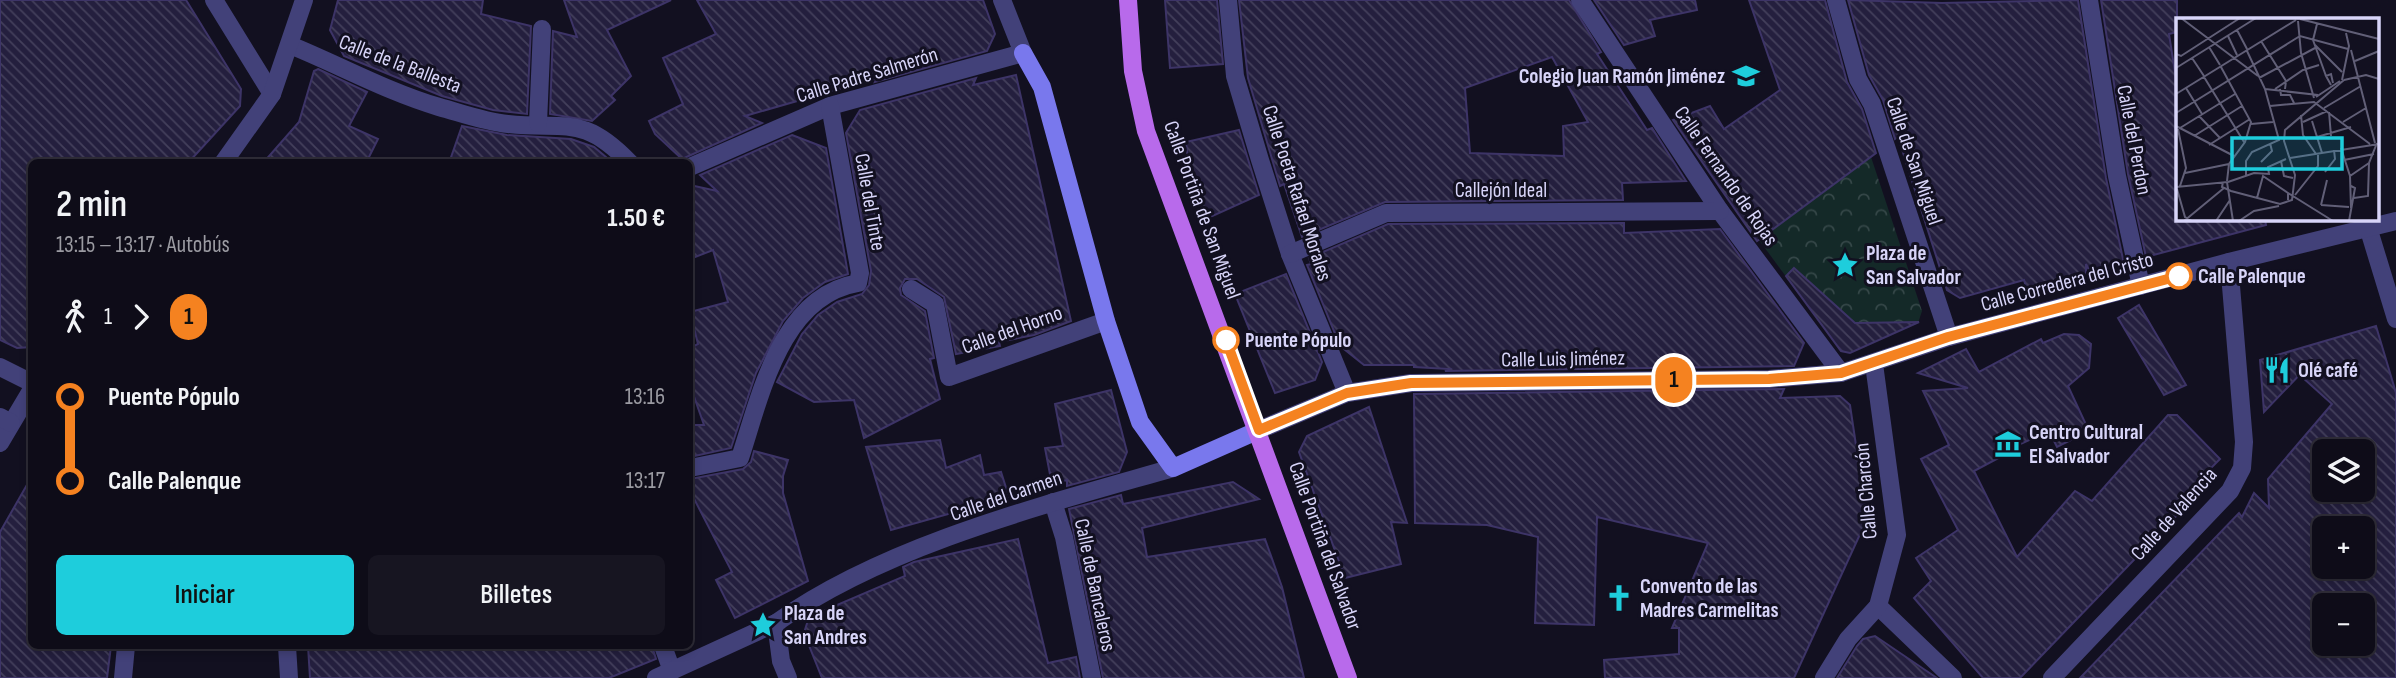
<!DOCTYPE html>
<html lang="es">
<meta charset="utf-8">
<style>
body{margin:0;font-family:"Sofia Sans Condensed",sans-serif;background:#171521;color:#f1f3f6;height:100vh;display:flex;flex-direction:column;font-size:26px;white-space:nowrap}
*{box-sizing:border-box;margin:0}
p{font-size:23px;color:#9b9ba2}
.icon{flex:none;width:38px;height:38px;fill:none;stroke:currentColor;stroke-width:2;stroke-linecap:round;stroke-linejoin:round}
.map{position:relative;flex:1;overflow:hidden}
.side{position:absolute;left:28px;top:159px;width:665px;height:490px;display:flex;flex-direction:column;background:#0e0c18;border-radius:10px;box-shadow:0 4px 10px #0003,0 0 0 2px #2e2c37}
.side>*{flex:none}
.badge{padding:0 14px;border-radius:23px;font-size:24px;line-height:46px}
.tools{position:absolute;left:2312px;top:439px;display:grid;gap:14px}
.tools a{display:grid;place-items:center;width:63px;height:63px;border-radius:10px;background:#0e0c18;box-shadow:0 4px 10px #0003,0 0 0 2px #2e2c37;font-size:35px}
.map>.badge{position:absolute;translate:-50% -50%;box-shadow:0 0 0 4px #fff}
.legs{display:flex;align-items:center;gap:10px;height:77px;padding:0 28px;font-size:23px}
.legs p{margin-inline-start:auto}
.overview{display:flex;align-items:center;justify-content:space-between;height:119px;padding:0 28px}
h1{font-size:38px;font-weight:600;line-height:52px}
.action{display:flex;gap:14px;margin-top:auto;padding:14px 28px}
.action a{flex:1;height:80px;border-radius:10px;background:#1ecddc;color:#111;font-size:28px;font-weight:600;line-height:80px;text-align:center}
.action a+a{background:#171521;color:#f1f3f6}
ul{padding:0 28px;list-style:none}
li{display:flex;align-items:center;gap:24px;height:84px;font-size:26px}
li i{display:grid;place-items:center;width:10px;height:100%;margin:0 9px;background:currentColor}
li i::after{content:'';width:18px;height:18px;margin:-9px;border:5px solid;border-radius:50%;background:#0e0c18}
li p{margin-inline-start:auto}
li:first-child i{background:linear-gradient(#0000 50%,currentColor 0)}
li:last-child i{background:linear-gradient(currentColor 50%,#0000 0)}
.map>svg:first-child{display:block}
.forest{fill:url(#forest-crowns)}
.building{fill:url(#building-back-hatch);stroke:#3d3467;stroke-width:2;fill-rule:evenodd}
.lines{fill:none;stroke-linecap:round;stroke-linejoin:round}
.pedestrian{stroke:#424179;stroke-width:18}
.minor{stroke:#424179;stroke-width:18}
.tertiary{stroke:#424179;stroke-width:18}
.secondary{stroke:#7978ed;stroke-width:18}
.primary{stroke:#b86aeb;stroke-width:18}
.line-1-casing{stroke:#fff;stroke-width:16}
.line-1{stroke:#f58220;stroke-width:10}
.stop-1-dot{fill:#fff;stroke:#f58220;stroke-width:3.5}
.labels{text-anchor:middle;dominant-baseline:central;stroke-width:6;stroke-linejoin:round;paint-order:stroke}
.street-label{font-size:21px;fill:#d8d5f9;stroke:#121020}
.poi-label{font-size:21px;font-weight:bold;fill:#d8d5f9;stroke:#121020;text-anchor:start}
.stop-label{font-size:21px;font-weight:bold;fill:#d8d5f9;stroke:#121020;text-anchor:start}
.inset-road{fill:none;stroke:#615f77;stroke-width:2}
.view{fill:#1ecddc;fill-opacity:0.15;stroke:#1ecddc;stroke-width:3.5}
.inset-edge{fill:none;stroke:#d8d5f9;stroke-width:3.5}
</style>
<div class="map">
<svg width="2396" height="678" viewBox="0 0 2396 678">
<defs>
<pattern id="forest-crowns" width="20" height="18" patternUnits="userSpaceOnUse" patternTransform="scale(1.75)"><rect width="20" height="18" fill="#142928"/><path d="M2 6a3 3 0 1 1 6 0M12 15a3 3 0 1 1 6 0" fill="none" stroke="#354748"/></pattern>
<pattern id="building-back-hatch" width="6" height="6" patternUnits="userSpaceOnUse" patternTransform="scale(1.75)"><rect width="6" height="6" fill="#241f3e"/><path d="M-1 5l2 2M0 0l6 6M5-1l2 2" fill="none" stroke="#433f5b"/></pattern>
</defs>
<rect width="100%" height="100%" fill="#121020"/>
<polygon class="forest" points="1871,157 1922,311 1918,323 1850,353 1841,351 1759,240"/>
<g class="building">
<polygon points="0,0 186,0 241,89 240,106 188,163 32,163 32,347 17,348 0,340"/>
<polygon points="338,0 483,0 481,14 531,26 527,114 493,110 442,96 344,56 330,30"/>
<polygon points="564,0 671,0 607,30 631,76 611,96 615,100 592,121 550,114 553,31 577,37"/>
<polygon points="697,0 983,0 995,34 987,51 875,82 877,78 745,116 762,123 682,159 655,134 649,121 683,104 663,58 716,34"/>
<polygon points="1165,0 1217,0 1223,64 1170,68"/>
<path d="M1239,0H1569L1601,52L1597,54L1647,130L1652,128L1686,181L1622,183L1623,200L1385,202L1302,237L1284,184L1280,186L1248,78ZM1552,57L1588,122L1563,126L1564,156L1470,153L1465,88Z"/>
<polygon points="1594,0 1695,0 1697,10 1650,20 1655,36 1624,45"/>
<polygon points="1749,0 1825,0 1847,82 1862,109 1876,153 1757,241 1673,120 1710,106 1724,129 1780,90"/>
<polygon points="1848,0 1942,3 2078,0 2106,178 2124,264 2091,274 2086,264 2086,276 2028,294 2024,280 1960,298 1947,290 1898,137 1895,139 1883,100 1869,75"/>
<polygon points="2101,0 2177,0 2177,32 2169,34 2177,85 2177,219 2265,219 2266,225 2146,257 2128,174"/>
<polygon points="318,69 367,92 349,126 378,139 366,163 263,163 299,122 314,71"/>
<polygon points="1016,75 1071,321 1034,335 999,342 1000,346 956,354 944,297 917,279 905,279 900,288 901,295 925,311 934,358 930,359 940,399 864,438 854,400 814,402 777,382 802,334 818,315 837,302 862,294 869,285 871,271 846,133 860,110 976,78 973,85"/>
<polygon points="462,126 507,135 571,139 594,147 613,163 449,163"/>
<polygon points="1239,130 1259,195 1206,219 1189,172 1186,142"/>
<polygon points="792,135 826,148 848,274 825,282 803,298 783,321 756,373 731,448 690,457 690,425 704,425 690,385 690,348 698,344 690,312 728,302 713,250 690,259 690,185 717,191 700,175"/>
<polygon points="1624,223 1624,233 1720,229 1804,343 1794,366 1445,371 1449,369 1414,367 1414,365 1364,365 1340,346 1307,265 1311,264 1309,258 1388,224"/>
<polygon points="1794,268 1855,323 1919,322 1850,353 1841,351 1786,276"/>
<polygon points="1286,274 1322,362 1315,380 1275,393 1235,294"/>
<polygon points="2139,305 2186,385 2164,395 2118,318"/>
<path d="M2376,326L2396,393V678H2080L2239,513L2242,517L2254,493L2269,508L2268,479L2332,404L2302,377L2306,368L2264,412L2260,360ZM2324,452H2362V490H2324ZM2324,528H2362V567H2324ZM2324,606H2362V644H2324Z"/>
<polygon points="2064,334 2079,335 2091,344 2089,368 2068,386 2089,431 2057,447 2049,431 2007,450 2008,453 1974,471 2017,557 2075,491 2092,501 2168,415 2177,415 2220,459 2206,473 2211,480 2020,678 1983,678 1914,598 1931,581 1916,558 1958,530 1921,459 1949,445 1923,391 1968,388 1918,373 1966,349 1979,372 2041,339 2043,343"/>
<polygon points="1784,389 1780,398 1840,396 1850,405 1867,519 1794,678 1605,678 1604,660 1679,654 1679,628 1672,628 1708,543 1597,517 1594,625 1535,623 1538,537 1487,525 1415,523 1414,394"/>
<polygon points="1111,390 1127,452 1119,472 1067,486 1067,480 1052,485 1045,448 1063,446 1055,404"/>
<polygon points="1369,407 1407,523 1391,522 1401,564 1345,578 1299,452 1307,436"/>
<polygon points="940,440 946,468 980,455 984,475 1001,472 1009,497 891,530 866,447"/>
<polygon points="754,451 788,460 783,476 783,493 808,581 735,618 716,580 732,572 690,491 690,479 743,469 751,462"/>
<polygon points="32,476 32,646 111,646 107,678 0,678 0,532"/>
<polygon points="1233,482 1259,499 1142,528 1147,557 1265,539 1282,587 1304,678 1103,678 1069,509 1121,495 1123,504"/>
<polygon points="1018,539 1048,663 1076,657 1080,678 822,678 804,633 809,617 905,576 903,567 914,562"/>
<polygon points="1875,636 1934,676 1937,678 1837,678 1857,646 1863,639"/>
<polygon points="308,646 652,646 656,659 609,678 310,678"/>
</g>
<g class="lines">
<g class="pedestrian">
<polyline points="663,646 672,671"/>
<polyline points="656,678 776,623"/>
</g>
<g class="minor">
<polyline points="214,0 272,94"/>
<polyline points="1228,0 1235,76 1260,160 1290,254 1347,393"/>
<polyline points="1580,0 1720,211 1841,373"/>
<polyline points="1836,0 1858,79 1872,104 1949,337"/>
<polyline points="2089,0 2117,176 2141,286"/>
<path d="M290,45C339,65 388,92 439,107C461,113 485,122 508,124C567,130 583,114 630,163"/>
<polyline points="538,123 542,29"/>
<polyline points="223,163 272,94 304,0"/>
<polyline points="690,167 830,106 1023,53 1002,0"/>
<polyline points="2368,227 2396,319"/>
<polyline points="1290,254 1386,213 1720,211"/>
<polyline points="911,289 935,304 949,377 1106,321"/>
<polyline points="1259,430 1347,393 1411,383 1769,379 1841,373 1949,337 2229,262 2396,221"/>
<polyline points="0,443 32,389"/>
<path d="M690,468L740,458C761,394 781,296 858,283L860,273L830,106"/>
<polyline points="1053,502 1064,537 1092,678"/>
<polyline points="1878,606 1953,678"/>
<polyline points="287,646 289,678"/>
<polyline points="123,678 126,646"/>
<path d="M788,678L781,661L776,623C885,545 1044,505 1173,468"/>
<polyline points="1824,678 1848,639 1878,606 1897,535 1874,364"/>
<polyline points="2052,678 2230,491 2242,468 2244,442 2229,262"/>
</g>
<g class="tertiary">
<polyline points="0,367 32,383"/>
<polyline points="0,417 11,423"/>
</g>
<polyline class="secondary" points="1023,53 1042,87 1106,321 1140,422 1173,468 1259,430"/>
<polyline class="primary" points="1128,0 1133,71 1146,131 1348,678"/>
</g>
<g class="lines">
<defs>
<polyline id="line-1" points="1226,340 1259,430 1347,393 1411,383 1769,379 1841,373 1948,337 2179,276"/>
</defs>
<use href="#line-1" class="line-1-casing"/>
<use href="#line-1" class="line-1"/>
</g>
<defs>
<symbol id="school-bare" viewBox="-9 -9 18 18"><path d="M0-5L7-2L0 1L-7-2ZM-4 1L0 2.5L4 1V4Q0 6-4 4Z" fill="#1ecddc" stroke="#121020" stroke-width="2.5" paint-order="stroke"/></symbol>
<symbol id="sight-bare" viewBox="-9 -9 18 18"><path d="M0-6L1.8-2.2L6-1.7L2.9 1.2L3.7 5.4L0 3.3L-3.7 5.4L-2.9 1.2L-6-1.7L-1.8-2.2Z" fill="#1ecddc" stroke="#121020" stroke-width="2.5" paint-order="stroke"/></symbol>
<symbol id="restaurant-bare" viewBox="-9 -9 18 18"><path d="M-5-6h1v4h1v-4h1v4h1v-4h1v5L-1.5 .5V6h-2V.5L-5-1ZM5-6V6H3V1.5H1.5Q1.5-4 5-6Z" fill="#1ecddc" stroke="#121020" stroke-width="2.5" paint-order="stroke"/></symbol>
<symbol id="museum-bare" viewBox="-9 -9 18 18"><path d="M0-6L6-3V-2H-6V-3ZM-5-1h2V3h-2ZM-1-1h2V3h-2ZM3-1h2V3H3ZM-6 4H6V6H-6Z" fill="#1ecddc" stroke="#121020" stroke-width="2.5" paint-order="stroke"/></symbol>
<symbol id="church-bare" viewBox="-9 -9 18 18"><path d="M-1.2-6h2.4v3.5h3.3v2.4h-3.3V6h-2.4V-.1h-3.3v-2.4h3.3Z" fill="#1ecddc" stroke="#121020" stroke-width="2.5" paint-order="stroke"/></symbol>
</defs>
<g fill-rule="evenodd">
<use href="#school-bare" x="1727" y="57" width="38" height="38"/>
<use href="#sight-bare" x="1826" y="246" width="38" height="38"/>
<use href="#restaurant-bare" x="2258" y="351" width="38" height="38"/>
<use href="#museum-bare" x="1989" y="425" width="38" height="38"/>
<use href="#church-bare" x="1600" y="579" width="38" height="38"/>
<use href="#sight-bare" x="744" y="606" width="38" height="38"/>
</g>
<g class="stop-1-dot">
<circle cx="2179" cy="276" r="12"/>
<circle cx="1226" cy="340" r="12"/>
</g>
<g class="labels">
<g class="street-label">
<text transform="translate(400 64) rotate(21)">Calle de la Ballesta</text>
<text transform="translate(867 75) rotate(-17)">Calle Padre Salmerón</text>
<text transform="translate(2134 140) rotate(79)">Calle del Perdon</text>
<text transform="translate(1914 161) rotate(71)">Calle de San Miguel</text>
<text transform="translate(1726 176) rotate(55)">Calle Fernando de Rojas</text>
<text x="1501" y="190">Callejón Ideal</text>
<text transform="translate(1297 193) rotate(72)">Calle Poeta Rafael Morales</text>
<text transform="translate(870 202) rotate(80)">Calle del Tinte</text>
<text transform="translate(1202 210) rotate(70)">Calle Portiña de San Miguel</text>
<text transform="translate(2067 282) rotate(-15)">Calle Corredera del Cristo</text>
<text transform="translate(1012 330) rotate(-20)">Calle del Horno</text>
<text transform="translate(1563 359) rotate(-1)">Calle Luis Jiménez</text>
<text transform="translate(1866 491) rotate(-95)">Calle Charcón</text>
<text transform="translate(1006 496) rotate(-19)">Calle del Carmen</text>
<text transform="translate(2174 514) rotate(-48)">Calle de Valencia</text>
<text transform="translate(1325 546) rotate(70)">Calle Portiña del Salvador</text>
<text transform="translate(1095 585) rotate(78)">Calle de Bancaleros</text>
</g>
<g class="poi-label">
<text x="1725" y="76" text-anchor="end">Colegio Juan Ramón Jiménez</text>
<text x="1866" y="253">Plaza de<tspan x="1866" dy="24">San Salvador</tspan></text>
<text x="2298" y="370">Olé café</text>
<text x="2029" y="432">Centro Cultural<tspan x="2029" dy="24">El Salvador</tspan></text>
<text x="1640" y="586">Convento de las<tspan x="1640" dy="24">Madres Carmelitas</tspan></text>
<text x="784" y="613">Plaza de<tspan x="784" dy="24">San Andres</tspan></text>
</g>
<g class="stop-label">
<text x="2198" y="276">Calle Palenque</text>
<text x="1245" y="340">Puente Pópulo</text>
</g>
</g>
<g transform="translate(2176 18)">
<rect width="203" height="203" fill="#121020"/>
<path class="inset-road" d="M5,0L82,58M124,1L203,21M122,3L125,35L138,80M141,6L137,22L150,58M61,12L71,31M52,18L61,37M85,23L110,63L109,71M139,27L166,54M33,29L44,47M175,32L199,125M0,36L5,38L64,0M16,40L28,58M179,43L203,33M45,49L75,104L69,124L53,146L51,163M0,50L80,0M28,59L68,124M83,60L139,30M166,62L173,28L170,15M168,62L190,57L203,61M155,67L150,58L155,56L157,65M10,70L26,96M89,71L142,77M99,71L127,52L143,47M104,71L105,77H114L118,85M0,76L120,2M140,79L164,63M94,88L138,84L194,126M148,90L185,68M153,94L155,118M0,95L124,18L172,31M125,97L127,117L140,136M23,98L44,120M136,103L146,135M127,104L151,93M167,104L190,90M75,106L97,104M0,108L58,138M4,110L59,76M2,111L10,150L4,168M18,118L66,88M141,119L175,109M33,127L74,101M165,130L174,158L175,190M114,140L203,126M168,142L198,136M105,143L108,158L117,160M85,144L96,133L94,125M149,154L159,141L158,132M9,155L53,146M70,158V143L76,134L103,122L89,71L71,33M174,158L193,145M47,164L46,169L55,173L104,186L116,182L119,157L108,123L109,112L168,62M52,164L78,155L93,156L92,149L110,141M0,169L51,164L57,203M1,171L9,199L16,203M119,177L142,148V137M81,180L87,158L112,175M178,180L192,178L193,145L201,125M112,182V175L157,203M145,187L173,189M145,187L151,162M8,203L48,170M40,203L54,182M63,203L78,193L103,188M173,203L179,170L175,168"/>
<path class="view" d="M56,120H166V151H56Z"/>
<rect width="203" height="203" class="inset-edge"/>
</g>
</svg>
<div class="tools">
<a><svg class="icon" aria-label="layers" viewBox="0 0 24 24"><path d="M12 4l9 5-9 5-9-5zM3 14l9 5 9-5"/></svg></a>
<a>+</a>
<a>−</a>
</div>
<b class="badge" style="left:1674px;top:380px;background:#f58220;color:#111">1</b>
<section class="side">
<div class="overview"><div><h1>2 min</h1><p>13:15 – 13:17 · Autobús</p></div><b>1.50 €</b></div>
<div class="legs"><svg class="icon" aria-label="walk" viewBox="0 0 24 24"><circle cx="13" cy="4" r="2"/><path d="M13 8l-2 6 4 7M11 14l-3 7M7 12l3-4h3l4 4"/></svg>1<svg class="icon" aria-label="forward" viewBox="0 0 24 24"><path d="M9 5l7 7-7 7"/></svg><b class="badge" style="background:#f58220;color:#111">1</b></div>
<ul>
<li><i style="color:#f58220"></i><b>Puente Pópulo</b><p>13:16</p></li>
<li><i style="color:#f58220"></i><b>Calle Palenque</b><p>13:17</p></li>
</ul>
<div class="action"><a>Iniciar</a><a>Billetes</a></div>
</section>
</div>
